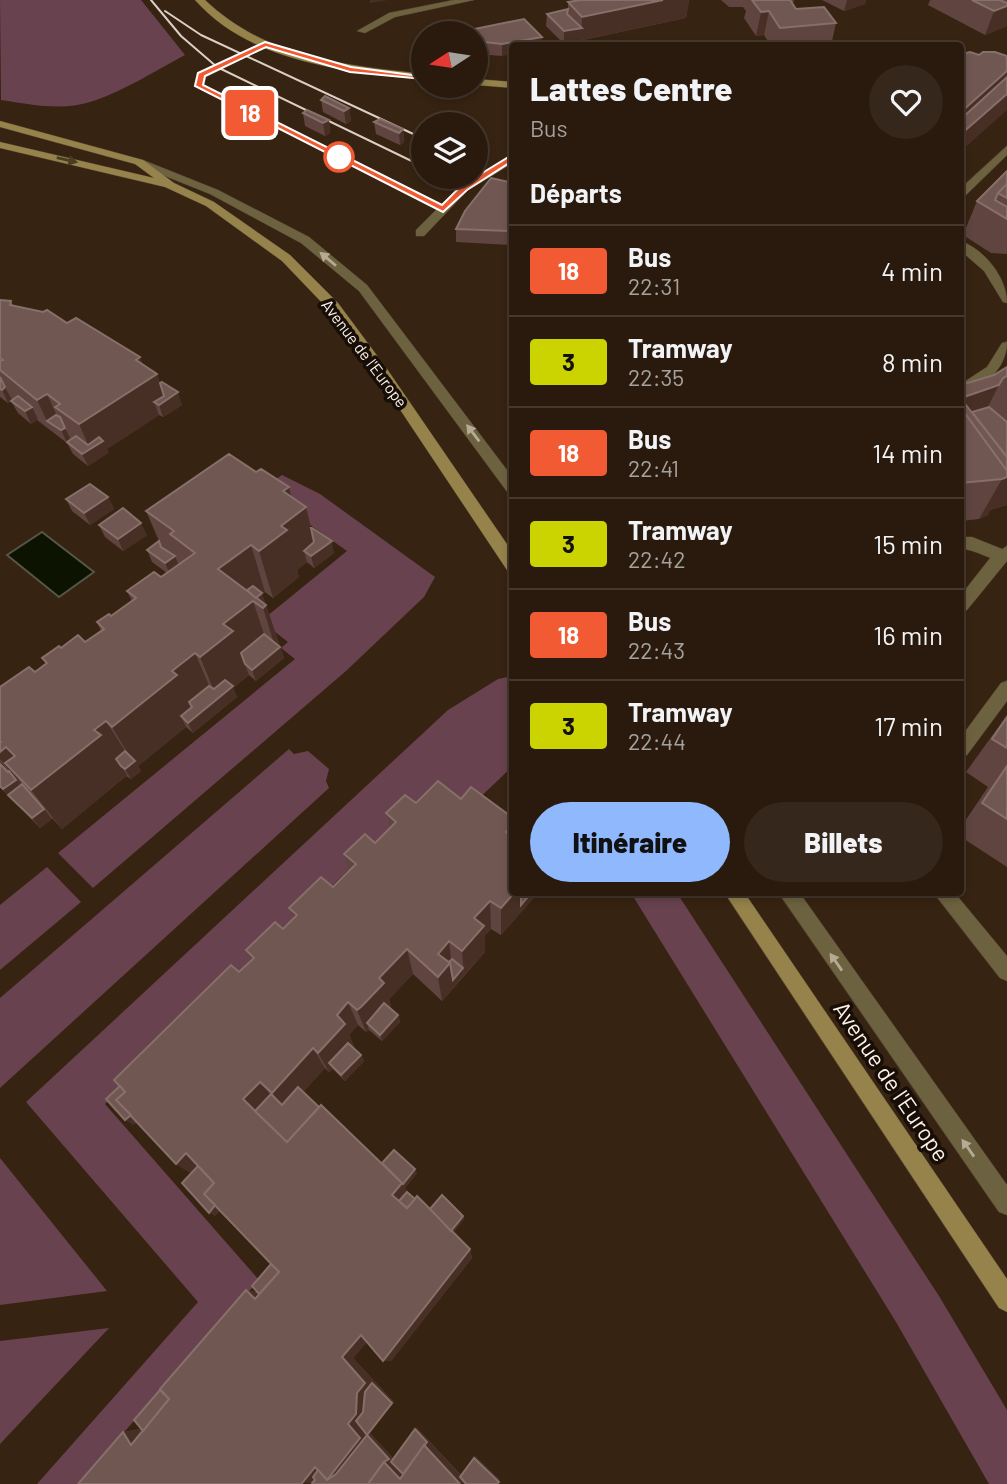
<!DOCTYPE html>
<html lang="fr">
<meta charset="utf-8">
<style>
body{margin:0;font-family:Barlow,sans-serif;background:#35271b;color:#f1f3f6;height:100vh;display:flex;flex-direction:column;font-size:26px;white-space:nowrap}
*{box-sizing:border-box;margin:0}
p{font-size:23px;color:#a5a19d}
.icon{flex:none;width:38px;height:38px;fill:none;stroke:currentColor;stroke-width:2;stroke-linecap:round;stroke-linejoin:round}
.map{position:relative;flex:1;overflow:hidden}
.side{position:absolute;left:509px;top:42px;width:455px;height:854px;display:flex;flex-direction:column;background:#291a0d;border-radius:7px;box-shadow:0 4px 10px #0003,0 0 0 2px #45382e}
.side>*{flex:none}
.badge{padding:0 14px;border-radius:5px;font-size:24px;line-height:46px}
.needle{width:46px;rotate:258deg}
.tools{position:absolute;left:411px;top:21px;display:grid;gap:14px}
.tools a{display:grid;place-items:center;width:77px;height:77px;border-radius:50%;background:#291a0d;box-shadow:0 4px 10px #0003,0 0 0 2px #45382e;font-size:35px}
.map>.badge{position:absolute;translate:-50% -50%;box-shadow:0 0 0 4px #fff}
h2{padding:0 21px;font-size:26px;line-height:63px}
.round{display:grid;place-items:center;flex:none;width:74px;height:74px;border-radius:37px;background:#35271b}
.summary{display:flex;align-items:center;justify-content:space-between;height:119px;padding:0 21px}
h1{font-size:33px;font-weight:800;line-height:52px}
.button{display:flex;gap:14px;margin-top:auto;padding:14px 21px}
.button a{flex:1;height:80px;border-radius:42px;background:#90b8fd;color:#111;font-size:28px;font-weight:800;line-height:80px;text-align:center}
.button a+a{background:#35271b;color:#f1f3f6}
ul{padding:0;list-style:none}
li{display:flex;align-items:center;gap:21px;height:91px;padding:0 21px;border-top:2px solid #45382e}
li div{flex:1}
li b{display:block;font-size:26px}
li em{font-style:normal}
li .badge{min-width:77px;font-weight:700;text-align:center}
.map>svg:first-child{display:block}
.green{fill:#68424f}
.water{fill:#0c1300;stroke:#555646;stroke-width:2}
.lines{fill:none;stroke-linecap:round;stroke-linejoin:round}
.lane-casing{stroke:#53402f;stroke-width:1}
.street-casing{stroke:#53402f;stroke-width:1}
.secondary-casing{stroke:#53402f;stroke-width:1}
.lane{fill:#6d6240;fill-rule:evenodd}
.street{fill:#6d6240;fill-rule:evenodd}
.secondary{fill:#95834b;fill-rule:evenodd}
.tram{stroke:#dccfc5;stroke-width:2}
.wall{fill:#604440}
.shaded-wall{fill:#482f25}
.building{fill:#715752;stroke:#876f6a;stroke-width:2}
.oneway{fill:#493d22}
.oneway2{fill:#b6aa95}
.line{fill:#f15a32;stroke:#fff;stroke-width:2}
.stop-dot{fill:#fff;stroke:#f15a32;stroke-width:3.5}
.labels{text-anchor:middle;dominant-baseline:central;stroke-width:7;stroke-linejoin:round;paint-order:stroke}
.far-street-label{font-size:16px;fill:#fef2ea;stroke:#170e07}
.near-street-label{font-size:23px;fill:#fef2ea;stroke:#170e07}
</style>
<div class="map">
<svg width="1007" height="1484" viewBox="0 0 1007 1484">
<rect width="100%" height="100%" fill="#372311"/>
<g class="green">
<path d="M0,0H141L185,55C159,69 110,99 82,104C55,110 28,104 1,100Z"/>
<polygon points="282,475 320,494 435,577 424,597 346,671 93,888 58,853 295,659 281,648 288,642 261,621 347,551 261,490"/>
<polygon points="513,676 513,766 470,807 438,784 105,1104 259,1280 78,1484 37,1484 198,1302 26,1102 448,710 498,679"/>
<polygon points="289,749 294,754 308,751 329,769 326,781 329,788 0,1088 0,998"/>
<polygon points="47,867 81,902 0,970 0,905"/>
<polygon points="631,893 677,893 939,1296 1007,1410 1007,1484 989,1484 896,1322"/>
<polygon points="0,1158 107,1291 0,1305"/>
<polygon points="109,1328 0,1444 0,1341"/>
</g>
<polygon class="water" points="42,532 94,572 59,597 7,555"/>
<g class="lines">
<defs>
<g id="lane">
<polygon points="262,43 270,45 206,77 204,85 447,207 447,211 439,211 194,86 197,73"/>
<polygon points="135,160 143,160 218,190 309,237 367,285 513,478 513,494 508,493 359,291 301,243 210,194 135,164"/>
<path d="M961,537H972L1007,551V561C991,562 977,549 961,549Z"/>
<polygon points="1007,681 1007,701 967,755 961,757 961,737 1001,683"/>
<polygon points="778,892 799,892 1007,1185 1007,1215 999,1212"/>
</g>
<g id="street">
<polygon points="454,0 474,0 395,17 365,33 357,31 389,13"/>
<polygon points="1007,146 1007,155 965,196 961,197 961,188"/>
<polygon points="513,155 513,163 468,190 424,236 416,236 416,230 460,186"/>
<path d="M961,241C985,250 1007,278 1007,303L1003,302L984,271L961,251Z"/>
<path d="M1007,342C1007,368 985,387 961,394V384L987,367L1002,343Z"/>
<polygon points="1007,546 1007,561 967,610 961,612 961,595 991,557"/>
<polygon points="933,892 954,892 1007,956 1007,981 1000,978"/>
</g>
<g id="secondary">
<path d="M195,0H205C266,58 344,65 424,74V80C345,71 251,63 195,0Z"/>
<polygon points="476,79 513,82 513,88 476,85"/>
<polygon points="0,121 143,160 174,183 214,202 290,255 338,303 387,369 513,553 513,572 507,570 377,375 328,309 282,261 206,206 165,187 0,148 0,142 154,178 135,164 0,127"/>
<polygon points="724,892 744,892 1007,1279 1007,1312 999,1308"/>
</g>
</defs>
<use href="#lane" class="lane-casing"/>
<use href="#street" class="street-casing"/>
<use href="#secondary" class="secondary-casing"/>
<use href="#lane" class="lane"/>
<use href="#street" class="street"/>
<use href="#secondary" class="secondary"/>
<g class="tram">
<polyline points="151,0 181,36 217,67 424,167"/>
<polyline points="165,11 201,35 424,139"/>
</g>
</g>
<g class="wall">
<polygon points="580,0 689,0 686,18 564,44 546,26 547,14 568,9 568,2"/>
<polygon points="721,0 794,0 793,4 796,9 836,23 831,46 771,46 764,35 756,36 744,18 746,11 743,7 729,7"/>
<polygon points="822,0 866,0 865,4 844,11"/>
<polygon points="930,0 1007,0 1007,26 985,35 928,5"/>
<polygon points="476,33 542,37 541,46 513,46 502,56 476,54"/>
<polygon points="321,100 349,108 351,121 346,124 323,112"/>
<polygon points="303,113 329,120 330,133 325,136 305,126"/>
<polygon points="374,122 403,129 404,142 400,145 376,134"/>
<polygon points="1007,171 1007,254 991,253 963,235 977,201"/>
<polygon points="513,183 510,245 456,242 456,229"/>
<polygon points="0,300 11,301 13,305 67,323 143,365 157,374 160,383 182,405 163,417 159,415 107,449 108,453 88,466 73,454 67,443 37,420 31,424 18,413 11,401 12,400 8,403 0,397"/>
<polygon points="1007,367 1007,505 990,510 988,515 979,519 961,521 961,385 994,375"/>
<polygon points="291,496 311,528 334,553 314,568 307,562 297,570 299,577 273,598 265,592 262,594 284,658 256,681 249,675 233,688 237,697 193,733 186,727 138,766 141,771 131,779 126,776 62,829 52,818 52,819 40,828 0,787 0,687 35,672 46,664 42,658 61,648 85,642 101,631 97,622 111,616 132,601 127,591 161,577 167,573 152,562 147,550 159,541 146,511"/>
<polygon points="108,497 114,509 90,525 72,511 66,499"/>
<polygon points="99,525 147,535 123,551 105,537"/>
<polygon points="1007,715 1007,867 961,837 961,827 988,787 966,772"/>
<polygon points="386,813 513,892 539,892 501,935 491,929 485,935 485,952 442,1001 413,974 389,999 391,1007 390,1008 398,1015 400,1022 382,1041 369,1030 366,1032 358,1025 349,1035 354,1046 353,1048 361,1055 364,1061 345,1081 333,1069 329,1072 325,1068 303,1092 382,1163 417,1173 405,1188 407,1192 415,1199 430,1209 463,1216 464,1219 453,1232 470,1249 472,1258 391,1361 383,1361 367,1342 353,1358 394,1402 370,1433 393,1458 417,1428 461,1475 475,1456 499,1479 499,1482 123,1432 141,1429 160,1390 246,1290 259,1293 271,1264 220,1210 215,1216 191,1173 176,1164 137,1122 133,1125 239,972 252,960 246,950 283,929 294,918 289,908 333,887 349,871 344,854 375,843 390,828"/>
</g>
<g class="shaded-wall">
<polygon points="370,0 388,0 370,3"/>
<polygon points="663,0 689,0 686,18 581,40 582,17"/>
<polygon points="847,0 866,0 865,4 844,11"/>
<polygon points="1007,2 1007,26 985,35 994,11"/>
<polygon points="769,11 764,35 756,36 761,12"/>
<polygon points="582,28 581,40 564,44 564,31"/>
<polygon points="542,37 541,46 513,46 513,54 502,56 502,44"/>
<polygon points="1007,71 1007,110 961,151 961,112"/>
<polygon points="349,108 351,121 346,124 344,111"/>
<polygon points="329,120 330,133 325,136 323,123"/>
<polygon points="403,129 404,142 400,145 399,133"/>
<polygon points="513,231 513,244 510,245 510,232"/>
<polygon points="140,357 149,380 157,374 166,400 178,392 182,405 163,417 159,405 154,402 159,415 107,449 108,453 88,466 82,454 90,449 79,424 136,360"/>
<polygon points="999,385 982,419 961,416 961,398"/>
<polygon points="5,387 12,400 8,403 2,390"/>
<polygon points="47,394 62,427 47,421 37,400"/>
<polygon points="32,407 38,419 31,424 25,411"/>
<polygon points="65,428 71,440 67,443 61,430"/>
<polygon points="1007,477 1007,505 990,510 988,515 979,519 1002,479"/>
<polygon points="289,487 296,515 306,507 317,552 332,541 334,553 314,568 311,556 304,551 307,562 297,570 299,577 273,598 259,551 281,526 283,491"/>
<polygon points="108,497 114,509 90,525 84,513"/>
<polygon points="141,523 147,535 123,551 118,539"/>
<polygon points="251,545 265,592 262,594 266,605 253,601 268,646 245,664 249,675 233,688 237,697 193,733 188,723 181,716 186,727 138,766 141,771 131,779 125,769 133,762 112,727 172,671 195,653 214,697 217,698 200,657 223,624 218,569"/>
<polygon points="175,556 180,568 170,575 165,563"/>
<polygon points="266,605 284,658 256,681 252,670 276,650 263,608"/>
<polygon points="106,721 132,762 121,766 127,775 62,829 31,790 5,763 30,794 29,795 0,759 0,743 7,748 37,786 94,730"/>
<polygon points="0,761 24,789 8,795 11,799 3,789 14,781 0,763"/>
<polygon points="44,809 52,819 40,828 32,818"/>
<polygon points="513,825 513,854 506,832"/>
<polygon points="513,875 513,892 539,892 501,935 501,908 511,877"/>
<polygon points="490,901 491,929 485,935 485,952 464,975 462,951 474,918"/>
<polygon points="449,941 452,966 463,968 464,975 442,1001 438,977 438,954"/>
<polygon points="407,949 413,974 389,999 391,1007 371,1027 367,1023 369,1030 366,1032 357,1010 379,978"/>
<polygon points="348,1002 358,1025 349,1035 354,1046 334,1067 329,1063 333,1069 329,1072 318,1053 337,1015"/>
<polygon points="398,1015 400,1022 382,1041 380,1035"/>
<polygon points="313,1048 325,1068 287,1111 272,1093"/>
<polygon points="361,1055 364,1061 345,1081 341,1075"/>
<polygon points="260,1082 275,1100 260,1116 243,1099"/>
<polygon points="142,1104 149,1109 133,1125 125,1120"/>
<polygon points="186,1153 233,1196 215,1216 209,1213 198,1177 176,1164"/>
<polygon points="415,1169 417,1173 405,1188 409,1196 401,1205 392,1195"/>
<polygon points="463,1216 464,1219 451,1236 450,1233"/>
<polygon points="470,1249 472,1258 391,1361 383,1361"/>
<polygon points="274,1260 279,1262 294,1279 273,1304 255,1299 246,1290 264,1295 269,1301 290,1277"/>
<polygon points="361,1335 371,1338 353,1358 394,1402 370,1433 406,1472 415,1429 417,1428 469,1484 400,1479 340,1472 320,1484 302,1483 348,1424 342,1357"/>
<polygon points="194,1397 131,1445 123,1432 151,1428"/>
<polygon points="475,1456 499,1479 499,1482 474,1458"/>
</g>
<g class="building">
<polygon points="580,0 663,0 582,17 568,2"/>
<polygon points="752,0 790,0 796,9 824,7 836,23 780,28 769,11 761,12"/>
<polygon points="972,0 1000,0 1007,3 1007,6 994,11"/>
<polygon points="568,9 567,14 582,28 564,31 547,14"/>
<polygon points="524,19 542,37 502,44 476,41 476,33 455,33"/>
<polygon points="970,52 979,55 983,52 995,52 1007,56 1007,71 961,112 961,54"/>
<polygon points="1007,77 1007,94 961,134 961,119"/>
<polygon points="325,96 349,108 344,111 321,100"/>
<polygon points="307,110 329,120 323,123 303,113"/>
<polygon points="380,119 403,129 399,133 374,122"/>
<polygon points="1007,171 1007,184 998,193 995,200 1007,207 1007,219 977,201"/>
<polygon points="491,178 513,183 513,231 456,229 465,211"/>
<polygon points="1007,184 1007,198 998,193"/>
<polygon points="0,300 11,301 10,305 43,312 47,310 67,323 76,318 140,357 136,360 157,374 79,424 55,407 60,404 47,394 37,400 0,370 0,361 3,360 0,358"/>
<polygon points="1007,367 1007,376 1003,378 999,385 961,398 961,385 994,375"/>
<polygon points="0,377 5,387 2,390 0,389"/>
<polygon points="162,382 178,392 159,405 154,402 164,396 160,383"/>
<polygon points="18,396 32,407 25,411 11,401"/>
<polygon points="966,405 1007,457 1007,471 961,408 961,406"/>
<polygon points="989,407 1007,422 1007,457 972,412"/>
<polygon points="961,408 1007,471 1007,477 1002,479 961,483"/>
<polygon points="56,415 60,417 65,428 61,430 47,421"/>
<polygon points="76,436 88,445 99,437 103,441 82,454 67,442"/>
<polygon points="229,454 256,472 261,469 289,487 283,491 306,507 281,526 287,530 259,551 251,545 218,569 266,605 263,608 253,601 223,624 233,631 200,657 195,653 172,671 177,675 112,727 106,721 94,730 101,735 31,790 5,763 15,756 6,747 0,752 0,743 1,742 0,741 0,687 29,667 35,672 47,663 42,658 59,646 61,648 78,635 85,642 104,629 97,622 109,614 111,616 136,598 127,591 154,572 161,577 195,553 170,534 174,531 146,511"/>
<polygon points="90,484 108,497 84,513 66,499"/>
<polygon points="123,508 141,523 118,539 99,525"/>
<polygon points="311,528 312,528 332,541 311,556 304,551 314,542"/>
<polygon points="159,541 161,547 175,556 165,563 147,550"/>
<polygon points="253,586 262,593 256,598 247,590"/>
<polygon points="264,634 280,647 252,670 245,664 241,653"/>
<polygon points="225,680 233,686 188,723 181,716 192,707 189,702 209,686 214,689"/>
<polygon points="1007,717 1007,748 992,739"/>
<polygon points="125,751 135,761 125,769 121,766 116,759"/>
<polygon points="0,764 8,772 9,771 16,780 3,789 0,786"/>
<polygon points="1007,766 1007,819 982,803"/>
<polygon points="438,781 461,799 471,787 513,818 513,825 506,832 513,838 513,875 511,877 513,879 513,892 515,892 501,908 490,901 474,918 484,926 462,951 449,941 438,954 450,963 438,977 407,949 379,978 384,983 361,1007 357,1010 348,1002 337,1015 345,1024 318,1053 313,1048 272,1093 260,1082 243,1099 287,1142 321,1105 402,1183 392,1195 407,1208 417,1196 470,1249 383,1361 361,1335 342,1357 365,1383 357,1393 356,1414 348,1424 360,1438 327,1480 315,1467 302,1483 302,1484 78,1484 123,1432 131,1445 169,1399 160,1389 246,1290 255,1299 279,1272 204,1194 214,1183 186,1153 176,1164 116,1100 125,1092 114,1080 231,965 239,972 254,958 246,950 275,922 283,929 297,915 289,908 321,877 333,887 356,864 344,854 365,834 375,843 396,822 386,813 405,795 416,803"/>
<polygon points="22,784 44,809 32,818 8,795"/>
<polygon points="521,892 532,892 521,905"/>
<polygon points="452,959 463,968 453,980 450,963 449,962"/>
<polygon points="384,1003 398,1015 380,1035 367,1023"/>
<polygon points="348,1043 361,1055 341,1075 329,1063"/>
<polygon points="120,1086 125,1092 116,1100 131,1115 125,1120 106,1099"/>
<polygon points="298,1087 319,1107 287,1142 255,1111 271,1094 282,1105"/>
<polygon points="394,1150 415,1169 403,1184 382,1163"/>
<polygon points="198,1166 214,1183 204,1194 215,1205 209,1213 182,1183"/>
<polygon points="407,1192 415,1199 407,1208 399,1201"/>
<polygon points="442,1195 463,1216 451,1231 430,1209"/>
<polygon points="271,1264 279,1272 259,1294 252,1286"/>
<polygon points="372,1383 392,1403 367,1435 356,1421 363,1412 365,1392"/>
<polygon points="160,1390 169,1399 143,1431 134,1420"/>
<polygon points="415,1429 427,1442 403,1474 391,1462"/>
<polygon points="367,1435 389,1459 384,1462 368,1484 313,1484 312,1483 315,1480 313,1477 318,1470 327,1480 336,1474"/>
<polygon points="424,1445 460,1484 368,1484 384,1462 400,1479"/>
<polygon points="474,1458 499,1482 497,1484 466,1484 460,1477"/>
</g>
<defs><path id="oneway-solid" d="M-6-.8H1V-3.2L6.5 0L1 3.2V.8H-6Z" transform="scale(1.75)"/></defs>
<use class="oneway" href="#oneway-solid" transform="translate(67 160) rotate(13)"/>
<g class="oneway2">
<use href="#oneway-solid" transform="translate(328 259) rotate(-140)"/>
<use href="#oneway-solid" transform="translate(473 433) rotate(-127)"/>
<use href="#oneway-solid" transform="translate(836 962) rotate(-125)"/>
<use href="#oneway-solid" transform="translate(968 1148) rotate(-125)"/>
</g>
<polygon class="line" points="265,42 351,67 427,77 424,79 350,72 266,47 205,76 203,85 442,205 461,186 510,156 517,158 467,190 443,212 195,86 198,73"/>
<circle class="stop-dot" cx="339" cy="157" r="14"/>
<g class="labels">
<g class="far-street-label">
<text transform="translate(365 353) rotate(53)">Avenue de l'Europe</text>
</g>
<g class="near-street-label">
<text transform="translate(892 1081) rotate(56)">Avenue de l'Europe</text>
</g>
</g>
</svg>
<div class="tools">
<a><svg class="needle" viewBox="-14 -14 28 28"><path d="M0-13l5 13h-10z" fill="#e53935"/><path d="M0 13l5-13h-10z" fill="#a5a19d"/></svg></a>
<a><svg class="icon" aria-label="layers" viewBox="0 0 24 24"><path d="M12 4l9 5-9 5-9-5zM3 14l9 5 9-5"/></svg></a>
</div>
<b class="badge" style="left:250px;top:113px;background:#f15a32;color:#fff">18</b>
<section class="side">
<div class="summary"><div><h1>Lattes Centre</h1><p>Bus</p></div><a class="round"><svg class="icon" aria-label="heart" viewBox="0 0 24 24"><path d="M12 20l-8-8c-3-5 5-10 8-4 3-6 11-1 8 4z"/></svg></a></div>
<h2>Départs</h2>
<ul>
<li><span class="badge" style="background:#f15a32;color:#fff">18</span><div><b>Bus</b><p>22:31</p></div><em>4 min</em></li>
<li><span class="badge" style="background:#cbd300;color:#111">3</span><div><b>Tramway</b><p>22:35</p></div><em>8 min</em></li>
<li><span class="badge" style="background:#f15a32;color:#fff">18</span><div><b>Bus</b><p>22:41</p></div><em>14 min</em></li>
<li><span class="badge" style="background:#cbd300;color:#111">3</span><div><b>Tramway</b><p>22:42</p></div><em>15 min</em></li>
<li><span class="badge" style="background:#f15a32;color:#fff">18</span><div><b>Bus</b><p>22:43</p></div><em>16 min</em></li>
<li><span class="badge" style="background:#cbd300;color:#111">3</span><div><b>Tramway</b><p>22:44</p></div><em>17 min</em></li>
</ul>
<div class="button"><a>Itinéraire</a><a>Billets</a></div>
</section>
</div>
